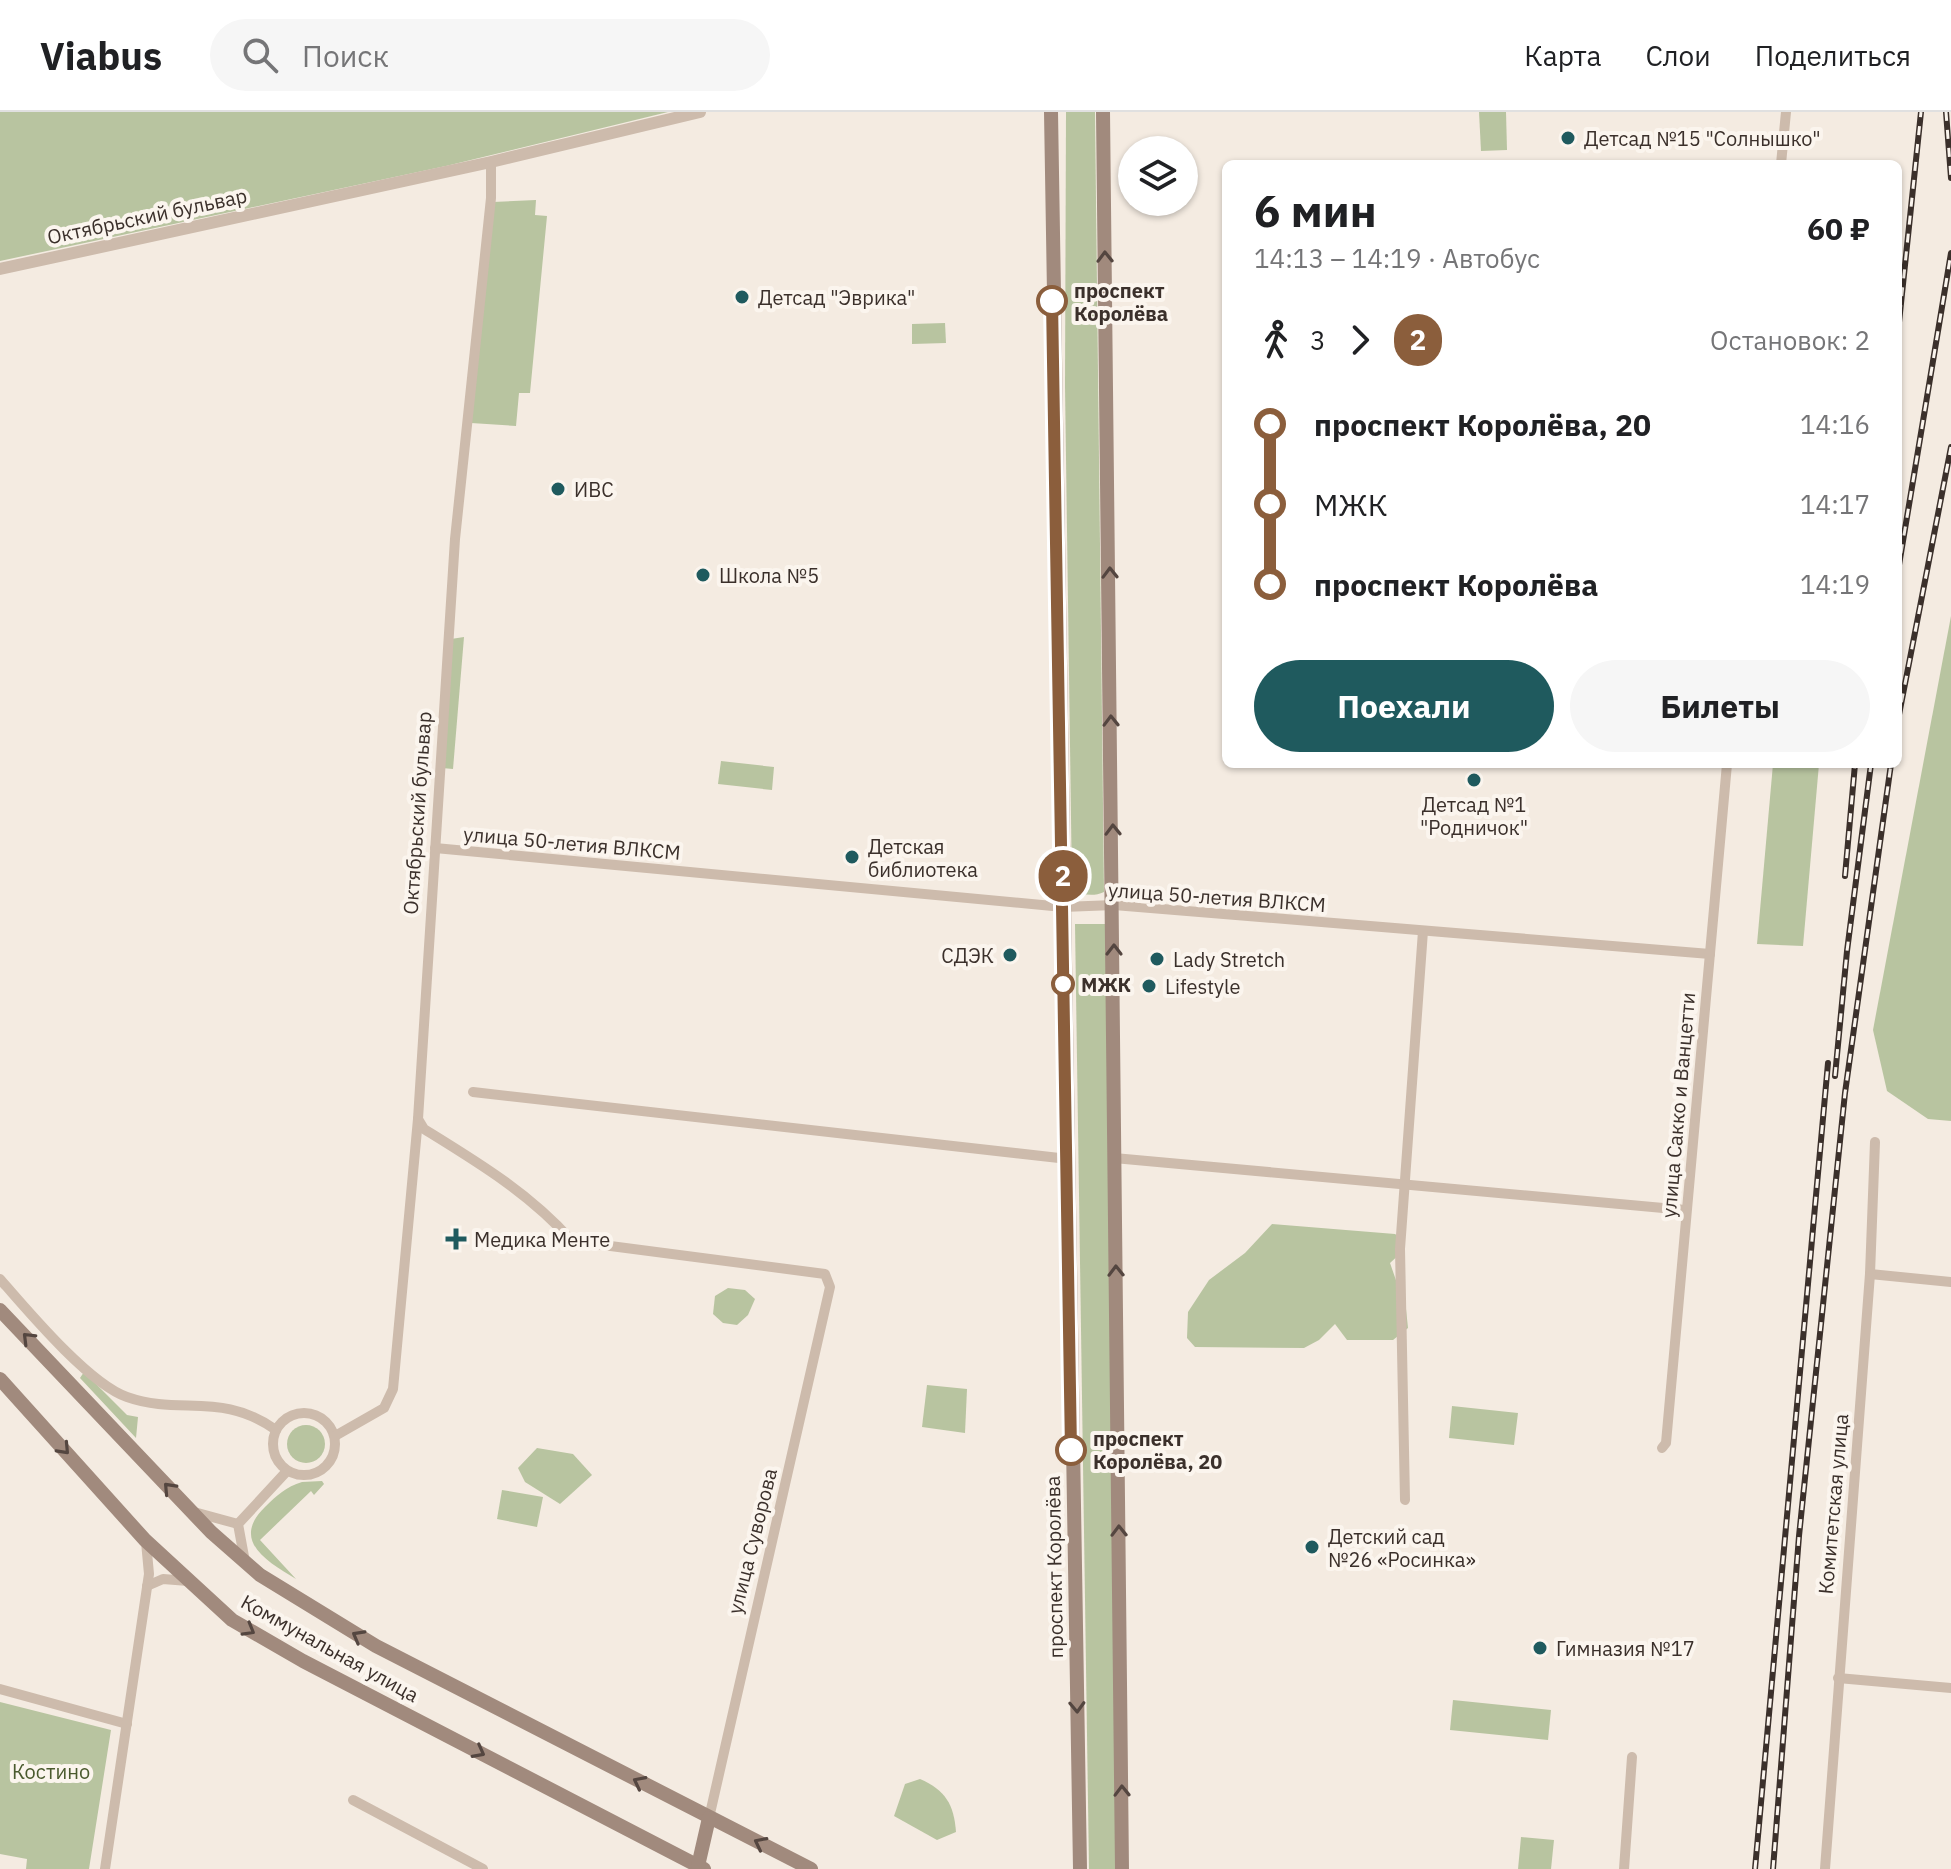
<!DOCTYPE html>
<html lang="ru">
<meta charset="utf-8">
<style>
body{margin:0;font-family:"IBM Plex Sans",sans-serif;background:#f6f6f6;color:#202124;height:100vh;display:flex;flex-direction:column;font-size:30px;white-space:nowrap}
*{box-sizing:border-box;margin:0}
p{font-size:26px;color:#757577}
.icon{flex:none;width:44px;height:44px;fill:none;stroke:currentColor;stroke-width:2;stroke-linecap:round;stroke-linejoin:round}
.map{position:relative;flex:1;overflow:hidden}
.sheet{position:absolute;left:1222px;top:48px;width:680px;height:608px;display:flex;flex-direction:column;background:#fff;border-radius:12px;box-shadow:0 2px 6px #0004}
.sheet>*{flex:none}
.badge{padding:0 16px;border-radius:26px;font-size:28px;line-height:52px}
.fabs{position:absolute;left:1118px;top:24px;display:grid;gap:16px}
.fabs a{display:grid;place-items:center;width:80px;height:80px;border-radius:50%;background:#fff;box-shadow:0 2px 6px #0004;font-size:40px}
.map>.badge{position:absolute;translate:-50% -50%;box-shadow:0 0 0 4px #fff}
.legs{display:flex;align-items:center;gap:12px;height:88px;padding:0 32px;font-size:26px}
.legs p{margin-inline-start:auto}
.overview{display:flex;align-items:center;justify-content:space-between;height:136px;padding:0 32px}
h1{font-size:44px;font-weight:700;line-height:60px}
.button{display:flex;gap:16px;margin-top:auto;padding:16px 32px}
.button a{flex:1;height:92px;border-radius:48px;background:#1f5a5e;color:#fff;font-size:32px;font-weight:700;line-height:92px;text-align:center}
.button a+a{background:#f6f6f6;color:#202124}
ul{padding:0 32px;list-style:none}
li{display:flex;align-items:center;gap:28px;height:80px;font-size:30px}
li i{display:grid;place-items:center;width:12px;height:100%;margin:0 10px;background:currentColor}
li i::after{content:'';width:20px;height:20px;margin:-10px;border:6px solid;border-radius:50%;background:#fff}
li p{margin-inline-start:auto}
li:first-child i{background:linear-gradient(#0000 50%,currentColor 0)}
li:last-child i{background:linear-gradient(currentColor 50%,#0000 0)}
header{display:flex;align-items:center;gap:48px;box-sizing:border-box;height:112px;padding:0 40px;background:#fff;border-bottom:2px solid #e0e0e0}
header strong{font-size:38px}
nav{display:flex;gap:44px;margin-inline-start:auto;font-size:28px}
.search{width:560px;height:72px;background:#f6f6f6;display:flex;align-items:center;gap:20px;box-sizing:border-box;padding:0 28px;border-radius:44px;color:#757577;font-size:30px}
.map>svg:first-child{display:block}
.green{fill:#b8c4a0}
.lines{fill:none;stroke-linecap:round;stroke-linejoin:round}
.minor{stroke:#cdbbac;stroke-width:10}
.tertiary{stroke:#cdbbac;stroke-width:12}
.secondary{stroke:#a18a7d;stroke-width:14}
.rail-casing{stroke:#3b302b;stroke-width:6}
.rail{stroke:#fbf5ee;stroke-width:3;stroke-dasharray:9;stroke-linecap:butt}
.oneway{stroke:#544640}
.line-1-casing{stroke:#fff;stroke-width:18}
.line-1{stroke:#8b5e3c;stroke-width:12}
.poi-dot{fill:#1f5a5e;stroke:#fbf5ee;stroke-width:3}
.stop-1-dot{fill:#fff;stroke:#8b5e3c;stroke-width:4}
.labels{text-anchor:middle;dominant-baseline:central;stroke-width:8;stroke-linejoin:round;paint-order:stroke}
.poi-label{font-size:20px;fill:#3b302b;stroke:#fbf5ee;text-anchor:start}
.street-label{font-size:20px;fill:#3b302b;stroke:#fbf5ee}
.stop-label{font-size:20px;font-weight:bold;fill:#3b302b;stroke:#fbf5ee;text-anchor:start}
.park-label{font-size:20px;fill:#4a5a2e;stroke:#fbf5ee}
</style>
<header>
<strong>Viabus</strong>
<div class="search"><svg class="icon" aria-label="search" viewBox="0 0 24 24"><circle cx="10" cy="10" r="6"/><path d="M15 15l6 6"/></svg>Поиск</div>
<nav><a>Карта</a><a>Слои</a><a>Поделиться</a></nav>
</header>
<div class="map">
<svg width="1951" height="1757" viewBox="0 0 1951 1757">
<rect width="100%" height="100%" fill="#f4ebe1"/>
<g class="green">
<polygon points="0,0 668,0 446,54 0,149"/>
<path d="M1066,0H1095L1104,780C1093,785 1082,783 1072,777L1065,274Z"/>
<polygon points="1479,0 1506,0 1507,38 1481,39"/>
<polygon points="536,88 535,103 547,104 530,281 519,281 516,314 471,311 493,90"/>
<polygon points="945,211 946,231 912,232 912,212"/>
<polygon points="1951,504 1951,1009 1928,1007 1887,979 1873,918"/>
<polygon points="464,525 453,657 442,656 451,527"/>
<polygon points="721,649 774,655 772,678 718,672"/>
<polygon points="1773,652 1819,652 1803,834 1757,832"/>
<polygon points="1075,812 1107,812 1119,1757 1089,1757"/>
<polygon points="1272,1112 1395,1122 1402,1127 1402,1140 1390,1151 1406,1197 1408,1216 1393,1228 1347,1228 1335,1212 1319,1228 1304,1236 1195,1235 1187,1226 1188,1200 1209,1168 1245,1141"/>
<polygon points="728,1176 745,1178 755,1187 748,1203 737,1213 723,1211 713,1202 715,1184"/>
<polygon points="84,1260 127,1303 138,1305 136,1326 80,1266"/>
<polygon points="927,1273 967,1277 965,1321 922,1315"/>
<polygon points="1452,1294 1518,1301 1514,1333 1449,1326"/>
<circle cx="306" cy="1332" r="19"/>
<polygon points="537,1336 573,1342 592,1363 560,1392 525,1370 518,1356"/>
<path d="M302,1370L322,1369L324,1372L314,1383L311,1379L260,1428L296,1467C268,1450 230,1429 265,1395C277,1383 286,1375 302,1370Z"/>
<polygon points="502,1378 543,1385 537,1415 497,1407"/>
<polygon points="1453,1588 1551,1598 1548,1628 1450,1618"/>
<polygon points="0,1590 111,1618 89,1757 26,1757 27,1747 0,1742"/>
<path d="M920,1667C945,1678 954,1692 956,1720L937,1728L894,1704L905,1672Z"/>
<polygon points="1521,1725 1554,1728 1551,1757 1518,1757"/>
</g>
<g class="lines">
<g class="minor">
<polyline points="1781,52 1786,0"/>
<polyline points="435,736 1063,795 1114,793 1710,842"/>
<polyline points="473,980 1068,1047"/>
<path d="M418,1007L424,1017C479,1051 529,1081 572,1129L825,1162L830,1175L709,1706"/>
<polyline points="1114,1046 1685,1098"/>
<polyline points="1870,1162 1951,1170"/>
<path d="M0,1167C27,1198 89,1272 127,1285C181,1304 221,1279 276,1318"/>
<circle cx="304" cy="1332" r="31"/>
<polyline points="335,1324 384,1296 393,1277 418,1007 455,427 491,86 491,50"/>
<polyline points="1662,1336 1666,1331 1727,652"/>
<polyline points="1405,1388 1400,1137 1423,819"/>
<polyline points="194,1400 238,1412"/>
<polyline points="245,1450 238,1412 287,1359"/>
<polyline points="147,1474 163,1467 188,1469"/>
<polyline points="1838,1566 1951,1576"/>
<polyline points="0,1577 127,1612"/>
<polyline points="353,1688 483,1757"/>
<polyline points="105,1757 149,1462 146,1430"/>
<polyline points="1624,1757 1632,1645"/>
<polyline points="1825,1757 1870,1162 1875,1030"/>
</g>
<polyline class="tertiary" points="0,157 491,50 700,0"/>
<g class="secondary">
<polyline points="1051,0 1080,1757"/>
<polyline points="1103,0 1122,1757"/>
<polyline points="0,1198 211,1420 260,1463 376,1534 811,1757"/>
<polyline points="0,1267 145,1428 232,1508 303,1549 704,1757"/>
<polyline points="698,1754 709,1706"/>
</g>
<defs>
<g id="rail">
<polyline points="1946,0 1951,66"/>
<polyline points="1898,220 1921,0"/>
<polyline points="1898,459 1951,141"/>
<polyline points="1898,608 1951,335"/>
<polyline points="1845,764 1855,652"/>
<polyline points="1835,964 1847,839 1871,652"/>
<polyline points="1755,1757 1828,951"/>
<polyline points="1773,1757 1799,1424 1845,981 1891,652"/>
</g>
</defs>
<use href="#rail" class="rail-casing"/>
<use href="#rail" class="rail"/>
</g>
<defs><path id="oneway-chevron" d="M-2-3.5L2.5 0L-2 3.5" fill="none" stroke-width="1.6" stroke-linecap="round" stroke-linejoin="round" transform="scale(2)"/></defs>
<g class="oneway">
<use href="#oneway-chevron" transform="translate(1105 145) rotate(-91)"/>
<use href="#oneway-chevron" transform="translate(1110 461) rotate(-91)"/>
<use href="#oneway-chevron" transform="translate(1111 609) rotate(-91)"/>
<use href="#oneway-chevron" transform="translate(1113 718) rotate(-91)"/>
<use href="#oneway-chevron" transform="translate(1114 838) rotate(-90)"/>
<use href="#oneway-chevron" transform="translate(1116 1159) rotate(-91)"/>
<use href="#oneway-chevron" transform="translate(28 1226) rotate(-135)"/>
<use href="#oneway-chevron" transform="translate(64 1337) rotate(47)"/>
<use href="#oneway-chevron" transform="translate(169 1376) rotate(-133)"/>
<use href="#oneway-chevron" transform="translate(1119 1419) rotate(-91)"/>
<use href="#oneway-chevron" transform="translate(249 1518) rotate(30)"/>
<use href="#oneway-chevron" transform="translate(358 1524) rotate(-151)"/>
<use href="#oneway-chevron" transform="translate(1077 1595) rotate(88)"/>
<use href="#oneway-chevron" transform="translate(479 1640) rotate(28)"/>
<use href="#oneway-chevron" transform="translate(639 1670) rotate(-153)"/>
<use href="#oneway-chevron" transform="translate(1122 1679) rotate(-91)"/>
<use href="#oneway-chevron" transform="translate(760 1731) rotate(-153)"/>
</g>
<g class="lines">
<defs>
<polyline id="line-1" points="1052,189 1071,1338"/>
</defs>
<use href="#line-1" class="line-1-casing"/>
<use href="#line-1" class="line-1"/>
</g>
<g class="poi-dot">
<circle cx="1568" cy="26" r="8"/>
<circle cx="742" cy="185" r="8"/>
<circle cx="558" cy="377" r="8"/>
<circle cx="703" cy="463" r="8"/>
<circle cx="1474" cy="668" r="8"/>
<circle cx="852" cy="745" r="8"/>
<circle cx="1010" cy="843" r="8"/>
<circle cx="1157" cy="847" r="8"/>
<circle cx="1149" cy="874" r="8"/>
<path d="M452 1115h8v8h8v8h-8v8h-8v-8h-8v-8h8z"/>
<circle cx="1312" cy="1435" r="8"/>
<circle cx="1540" cy="1536" r="8"/>
</g>
<g class="stop-1-dot">
<circle cx="1052" cy="189" r="14"/>
<circle cx="1063" cy="872" r="10"/>
<circle cx="1071" cy="1338" r="14"/>
</g>
<g class="labels">
<g class="poi-label">
<text x="1584" y="26">Детсад №15 "Солнышко"</text>
<text x="758" y="185">Детсад "Эврика"</text>
<text x="574" y="377">ИВС</text>
<text x="719" y="463">Школа №5</text>
<text x="1474" y="692" text-anchor="middle">Детсад №1<tspan x="1474" dy="23">"Родничок"</tspan></text>
<text x="868" y="734">Детская<tspan x="868" dy="23">библиотека</tspan></text>
<text x="994" y="843" text-anchor="end">СДЭК</text>
<text x="1173" y="847">Lady Stretch</text>
<text x="1165" y="874">Lifestyle</text>
<text x="474" y="1127">Медика Менте</text>
<text x="1328" y="1424">Детский сад<tspan x="1328" dy="23">№26 «Росинка»</tspan></text>
<text x="1556" y="1536">Гимназия №17</text>
</g>
<g class="street-label">
<text transform="translate(147 104) rotate(-12)">Октябрьский бульвар</text>
<text transform="translate(417 701) rotate(-86)">Октябрьский бульвар</text>
<text transform="translate(572 731) rotate(5)">улица 50-летия ВЛКСМ</text>
<text transform="translate(1217 785) rotate(4)">улица 50-летия ВЛКСМ</text>
<text transform="translate(1678 993) rotate(-85)">улица Сакко и Ванцетти</text>
<text transform="translate(1833 1392) rotate(-85)">Комитетская улица</text>
<text transform="translate(752 1429) rotate(-76)">улица Суворова</text>
<text transform="translate(1054 1455) rotate(-91)">проспект Королёва</text>
<text transform="translate(330 1536) rotate(29)">Коммунальная улица</text>
</g>
<g class="stop-label">
<text x="1074" y="178">проспект<tspan x="1074" dy="23">Королёва</tspan></text>
<text x="1081" y="872">МЖК</text>
<text x="1093" y="1326">проспект<tspan x="1093" dy="23">Королёва, 20</tspan></text>
</g>
<g class="park-label">
<text x="51" y="1659">Костино</text>
</g>
</g>
</svg>
<div class="fabs">
<a><svg class="icon" aria-label="layers" viewBox="0 0 24 24"><path d="M12 4l9 5-9 5-9-5zM3 14l9 5 9-5"/></svg></a>
</div>
<b class="badge" style="left:1063px;top:764px;background:#8b5e3c;color:#fff">2</b>
<section class="sheet">
<div class="overview"><div><h1>6 мин</h1><p>14:13 – 14:19 · Автобус</p></div><b>60 ₽</b></div>
<div class="legs"><svg class="icon" aria-label="walk" viewBox="0 0 24 24"><circle cx="13" cy="4" r="2"/><path d="M13 8l-2 6 4 7M11 14l-3 7M7 12l3-4h3l4 4"/></svg>3<svg class="icon" aria-label="forward" viewBox="0 0 24 24"><path d="M9 5l7 7-7 7"/></svg><b class="badge" style="background:#8b5e3c;color:#fff">2</b><p>Остановок: 2</p></div>
<ul>
<li><i style="color:#8b5e3c"></i><b>проспект Королёва, 20</b><p>14:16</p></li>
<li><i style="color:#8b5e3c"></i><span>МЖК</span><p>14:17</p></li>
<li><i style="color:#8b5e3c"></i><b>проспект Королёва</b><p>14:19</p></li>
</ul>
<div class="button"><a>Поехали</a><a>Билеты</a></div>
</section>
</div>
